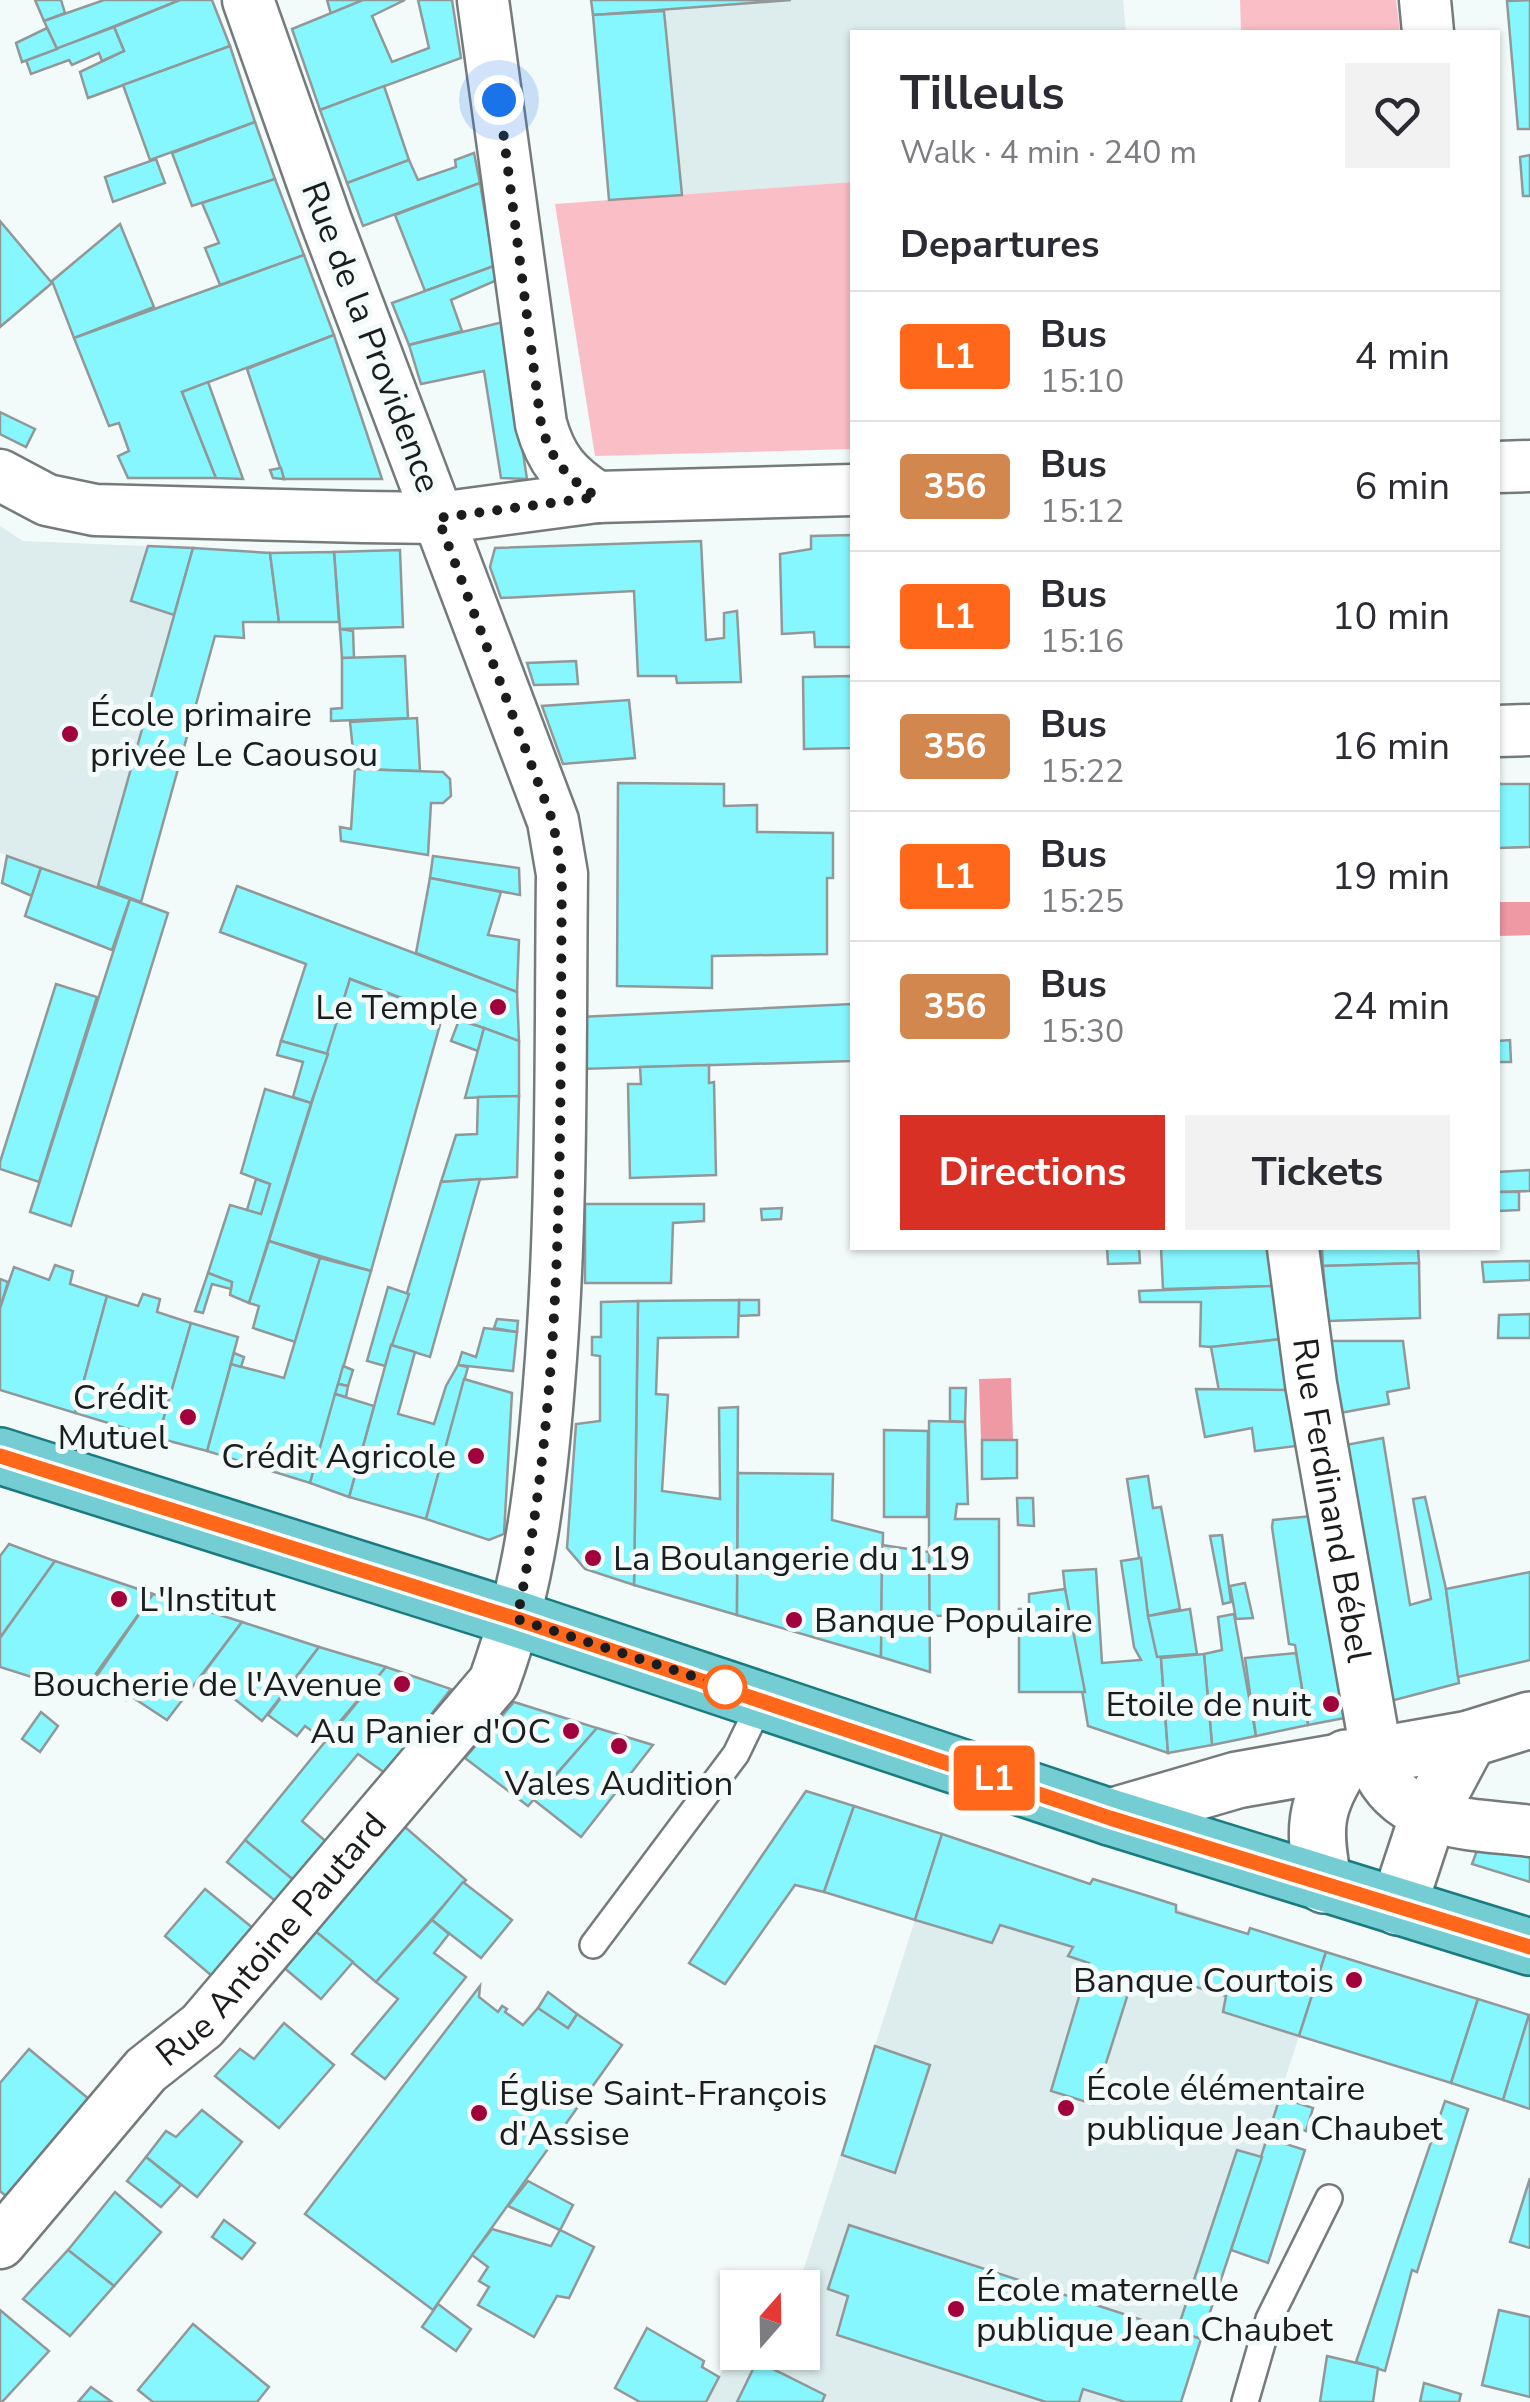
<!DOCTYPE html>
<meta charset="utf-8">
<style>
body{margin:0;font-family:"Nunito Sans",sans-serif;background:#f2f2f3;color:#2b2b33;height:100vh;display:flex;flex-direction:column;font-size:38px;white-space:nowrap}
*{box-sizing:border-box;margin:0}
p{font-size:32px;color:#7c7c81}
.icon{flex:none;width:55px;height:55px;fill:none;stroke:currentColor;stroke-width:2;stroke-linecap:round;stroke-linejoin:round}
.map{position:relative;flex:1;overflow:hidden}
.details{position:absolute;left:850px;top:30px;width:650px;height:1220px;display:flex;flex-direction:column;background:#fff;border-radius:0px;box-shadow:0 2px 8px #0004}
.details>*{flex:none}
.badge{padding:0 20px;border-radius:8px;font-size:35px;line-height:65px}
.needle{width:65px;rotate:20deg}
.controls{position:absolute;left:720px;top:2270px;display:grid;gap:20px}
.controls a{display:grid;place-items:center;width:100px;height:100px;border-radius:0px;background:#fff;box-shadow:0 2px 8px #0004;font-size:50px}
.you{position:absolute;width:50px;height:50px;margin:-25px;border:8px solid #fff;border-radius:50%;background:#1a73e8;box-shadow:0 0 0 15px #1a73e833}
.map>.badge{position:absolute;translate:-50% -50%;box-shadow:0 0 0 5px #fff}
h2{padding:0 50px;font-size:38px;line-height:90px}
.round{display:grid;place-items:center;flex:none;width:105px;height:105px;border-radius:0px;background:#f2f2f3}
.headline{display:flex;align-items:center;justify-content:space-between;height:170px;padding:0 50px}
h1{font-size:48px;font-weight:700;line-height:75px}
.primary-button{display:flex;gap:20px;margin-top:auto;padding:20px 50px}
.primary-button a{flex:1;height:115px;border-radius:0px;background:#d93025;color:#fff;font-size:40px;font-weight:700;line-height:115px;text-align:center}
.primary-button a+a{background:#f2f2f3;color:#2b2b33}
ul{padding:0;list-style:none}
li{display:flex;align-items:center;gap:30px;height:130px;padding:0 50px;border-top:2px solid #e1e1e2}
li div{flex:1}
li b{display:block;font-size:38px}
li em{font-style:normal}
li .badge{min-width:110px;font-weight:700;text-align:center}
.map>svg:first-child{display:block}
.built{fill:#ddeced}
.green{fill:#fabfc6}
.water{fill:#ef99a4}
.building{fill:#86f7ff;stroke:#929898;stroke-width:2.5}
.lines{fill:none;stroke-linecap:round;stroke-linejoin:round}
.lane-casing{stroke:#757a7b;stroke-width:30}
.street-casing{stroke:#757a7b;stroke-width:55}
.secondary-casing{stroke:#757a7b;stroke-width:60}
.primary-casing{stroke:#197a7f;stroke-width:60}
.lane{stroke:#fff;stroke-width:25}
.street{stroke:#fff;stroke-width:50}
.secondary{stroke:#fff;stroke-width:55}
.primary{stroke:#74cdd2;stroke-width:55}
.line-casing{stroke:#fff;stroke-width:22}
.line{stroke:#ff671b;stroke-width:15}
.walk{stroke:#1a1c1d;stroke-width:10;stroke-dasharray:0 18}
.poi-dot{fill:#a1023c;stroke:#f3fafa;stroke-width:4}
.stop-dot{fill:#fff;stroke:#ff671b;stroke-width:5}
.labels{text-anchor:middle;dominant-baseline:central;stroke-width:10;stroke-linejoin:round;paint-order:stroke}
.street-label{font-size:35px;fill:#1a1c1d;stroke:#f3fafa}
.poi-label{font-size:35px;fill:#1a1c1d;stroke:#f3fafa;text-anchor:start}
</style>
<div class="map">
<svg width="1530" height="2402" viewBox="0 0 1530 2402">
<rect width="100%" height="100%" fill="#f3fafa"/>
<g class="built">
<polygon points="591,0 1123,0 1126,32 852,32 852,182 609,200"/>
<polygon points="0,526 23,541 193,548 98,886 0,853"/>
<polygon points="1093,1879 1248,1934 1223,2012 1299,2036 1181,2402 706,2402 737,2341 738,2352 802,2352 802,2288 798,2287 915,1920 992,1943 1000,1925 1090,1884"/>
</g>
<g class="green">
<polygon points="1240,0 1396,0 1400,32 1241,32"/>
<polygon points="852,182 852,449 595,456 555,204"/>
</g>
<g class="water">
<polygon points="1498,902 1530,902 1530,935 1498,936"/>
<polygon points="1011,1378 1013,1439 981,1440 979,1379"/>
</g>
<g class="building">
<polygon points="35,0 61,0 65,13 44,21"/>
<polygon points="180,0 57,49 44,21 104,0"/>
<polygon points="180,0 212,0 230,46 88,98 80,72 124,51 114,27"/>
<polygon points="327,0 363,0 331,14"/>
<polygon points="363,0 405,0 372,16 392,62 429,48 418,0 452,0 461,58 320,110 292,29"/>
<polygon points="591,0 791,0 593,15"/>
<polygon points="1530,0 1530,129 1518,129 1507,1"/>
<polygon points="664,11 682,195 609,200 593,15"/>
<polygon points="114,27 124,51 102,61 99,53 72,65 69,60 31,74 26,60"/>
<polygon points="47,28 57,49 22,62 16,43"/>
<polygon points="230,46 255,122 150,160 123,85"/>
<polygon points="384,86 409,160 347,183 320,110"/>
<polygon points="255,122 275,179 192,206 172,153"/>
<polygon points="474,153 480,183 363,226 347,183 409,160 418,180 456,167 455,160"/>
<polygon points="1530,155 1530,196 1523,196 1520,157"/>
<polygon points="156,159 165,183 113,202 105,177"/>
<polygon points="275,179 304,255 220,285 205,248 219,243 202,203"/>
<polygon points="480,183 494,266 425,291 395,215"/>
<polygon points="0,221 52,283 0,327"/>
<polygon points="120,224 154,307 74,338 52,281"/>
<polygon points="304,255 334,335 182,392 216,478 128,478 118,456 129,451 119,423 109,426 74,338"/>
<polygon points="494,266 497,280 451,300 462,331 409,345 392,303"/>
<polygon points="503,322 527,479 501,478 484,371 421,384 409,345"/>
<polygon points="334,335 382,479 284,479 247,369"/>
<polygon points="208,382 243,479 216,478 182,392"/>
<polygon points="0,412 35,429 26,447 0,434"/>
<polygon points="281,468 284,479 273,478 270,470"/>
<polygon points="852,535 852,647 815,647 814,632 782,634 780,554 811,549 811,536"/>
<polygon points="701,541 706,640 724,638 724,613 737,611 741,682 677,683 676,676 638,676 634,591 501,598 490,567 495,548"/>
<polygon points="148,546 193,548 174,615 131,601"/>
<polygon points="193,548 270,553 279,622 243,622 244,638 215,636 141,902 98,886"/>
<polygon points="400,550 403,627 340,629 334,552"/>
<polygon points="334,552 339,622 279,622 270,553"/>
<polygon points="340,629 353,631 354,658 342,658"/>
<polygon points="405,656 408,718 331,721 331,709 342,708 342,658"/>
<polygon points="576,661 578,684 534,685 527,663"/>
<polygon points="852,676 852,748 804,749 803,677"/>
<polygon points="629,700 635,758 563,764 542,706"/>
<polygon points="417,718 420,771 355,769 350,722"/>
<polygon points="355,769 443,772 450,779 451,796 443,803 431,803 428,855 341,841 340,827 351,829"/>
<polygon points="618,783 724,784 724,806 757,805 757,832 833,833 833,878 827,878 827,954 712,956 712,988 617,986"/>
<polygon points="1498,784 1530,784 1530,847 1498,848"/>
<polygon points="7,856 41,868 32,896 2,883"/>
<polygon points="433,856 519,868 520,895 430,878"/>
<polygon points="41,868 130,899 112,950 25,916"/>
<polygon points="430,878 501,892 488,935 519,940 517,992 416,953"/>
<polygon points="237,886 517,992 519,1041 350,979 328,1054 281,1041 306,964 220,932"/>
<polygon points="130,899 168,913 71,1226 30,1212"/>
<polygon points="350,979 443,1014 371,1271 269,1241"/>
<polygon points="56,984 97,997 39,1182 0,1169 0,1162"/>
<polygon points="852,1004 852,1061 580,1069 580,1017"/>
<polygon points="459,1020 484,1028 478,1051 451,1041"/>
<polygon points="484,1028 519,1041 519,1096 465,1098"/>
<polygon points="1510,1040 1511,1062 1498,1062 1498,1041"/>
<polygon points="281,1041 328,1054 311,1103 293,1097 303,1062 277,1055"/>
<polygon points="709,1065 709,1083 714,1082 716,1175 630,1178 628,1084 641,1084 640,1067"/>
<polygon points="265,1089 311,1103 249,1303 230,1295 232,1282 208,1273 230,1205 261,1214 270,1184 241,1173"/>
<polygon points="519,1096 517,1177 441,1182 456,1135 477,1134 478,1097"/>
<polygon points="1530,1170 1530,1191 1498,1192 1498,1172"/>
<polygon points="256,1179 270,1184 261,1214 247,1210"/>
<polygon points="480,1179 430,1357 391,1345 441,1182"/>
<polygon points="1498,1192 1519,1192 1519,1210 1498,1211"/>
<polygon points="585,1204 704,1204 704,1221 673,1223 671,1283 585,1283"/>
<polygon points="782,1208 781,1219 762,1220 761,1209"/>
<polygon points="269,1241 320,1258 295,1342 253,1328 259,1306 249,1303"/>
<polygon points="1107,1248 1139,1248 1140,1263 1108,1264"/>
<polygon points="1161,1248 1270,1248 1275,1286 1163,1289"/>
<polygon points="1322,1248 1418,1248 1419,1263 1323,1266"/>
<polygon points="320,1258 371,1271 310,1483 207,1451 231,1364 284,1378"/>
<polygon points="1530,1261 1530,1280 1484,1282 1482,1262"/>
<polygon points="1419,1263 1420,1318 1328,1321 1323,1266"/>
<polygon points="55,1265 73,1271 70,1284 107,1296 75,1413 0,1390 0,1308 14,1267 49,1280"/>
<polygon points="208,1273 232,1282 231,1289 212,1284 203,1313 195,1311"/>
<polygon points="0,1279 8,1282 0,1308"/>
<polygon points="1275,1286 1282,1339 1211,1347 1200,1346 1201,1302 1140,1302 1139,1291"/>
<polygon points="388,1287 409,1294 385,1366 367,1361"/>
<polygon points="143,1294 160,1299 157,1312 191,1323 158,1438 75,1413 107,1296 138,1306"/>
<polygon points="739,1300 759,1300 759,1315 739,1316"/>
<polygon points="739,1300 738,1337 658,1338 656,1394 668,1395 662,1491 720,1499 719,1408 738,1407 737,1615 634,1585 638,1301"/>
<polygon points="638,1301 634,1585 585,1569 567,1548 576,1424 600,1421 600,1356 592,1355 592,1337 601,1337 601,1302"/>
<polygon points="1530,1314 1530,1338 1498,1338 1499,1315"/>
<polygon points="497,1319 518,1321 517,1332 494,1328"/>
<polygon points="191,1323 238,1337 207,1451 158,1438"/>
<polygon points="484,1328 517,1332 513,1371 458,1365 462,1352 476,1357"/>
<polygon points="1282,1339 1287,1390 1219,1391 1211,1347"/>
<polygon points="1331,1341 1403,1341 1409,1388 1387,1392 1389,1404 1340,1413"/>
<polygon points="391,1345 415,1352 398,1414 434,1424 446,1386 458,1365 468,1367 426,1519 349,1497"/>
<polygon points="234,1353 244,1357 241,1367 231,1364"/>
<polygon points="343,1366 353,1370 348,1386 338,1384"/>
<polygon points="464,1379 512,1393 504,1534 489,1540 426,1519"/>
<polygon points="338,1384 348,1386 346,1397 335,1394"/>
<polygon points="950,1388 966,1388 965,1422 950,1421"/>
<polygon points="1196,1389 1287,1390 1296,1446 1255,1451 1252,1428 1205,1437"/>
<polygon points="335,1394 374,1406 349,1497 310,1483"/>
<polygon points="929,1421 965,1422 968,1504 957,1504 955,1519 999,1519 999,1615 929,1616"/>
<polygon points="884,1430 928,1431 927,1517 884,1517"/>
<polygon points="1383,1438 1410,1605 1431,1599 1413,1499 1425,1497 1446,1589 1459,1683 1387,1702 1346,1445"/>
<polygon points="982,1440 1017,1440 1017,1478 982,1479"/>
<polygon points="738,1473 833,1474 832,1520 883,1533 881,1657 737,1615"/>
<polygon points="1148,1476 1153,1508 1161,1507 1180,1609 1148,1616 1127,1479"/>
<polygon points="1017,1498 1033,1498 1034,1526 1018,1525"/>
<polygon points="1321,1515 1355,1716 1308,1725 1295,1645 1289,1644 1272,1527 1273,1520"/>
<polygon points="1222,1535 1231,1602 1223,1604 1210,1536"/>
<polygon points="9,1544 55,1561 0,1638 0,1556"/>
<polygon points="882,1545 929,1552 930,1672 881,1657"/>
<polygon points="1141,1558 1148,1616 1161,1658 1168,1753 1088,1726 1065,1589 1063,1571 1096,1569 1102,1663 1141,1660 1134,1647 1121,1561"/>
<polygon points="55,1561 153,1594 82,1693 0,1667 0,1638"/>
<polygon points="1530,1572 1530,1660 1458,1677 1446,1589"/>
<polygon points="1245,1583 1253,1618 1236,1619 1230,1586"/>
<polygon points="1065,1589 1085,1692 1019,1692 1019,1609 1029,1609 1029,1594"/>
<polygon points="153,1594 242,1622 167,1720 129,1695 126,1700 96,1677"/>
<polygon points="1190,1609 1197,1654 1157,1657 1148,1616"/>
<polygon points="1234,1614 1256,1736 1212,1745 1204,1654 1222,1650 1218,1617"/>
<polygon points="242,1622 319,1647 262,1721 203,1674"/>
<polygon points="319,1647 386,1667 324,1740 305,1726 297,1736 268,1715"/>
<polygon points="1296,1653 1308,1725 1256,1736 1245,1658"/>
<polygon points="1204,1654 1212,1745 1168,1753 1161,1658"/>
<polygon points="386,1667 451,1689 385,1773 358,1754 302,1821 329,1844 297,1883 245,1840"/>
<polygon points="514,1702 597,1728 528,1806 465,1758"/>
<polygon points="41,1712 58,1726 40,1752 22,1739"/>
<polygon points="597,1728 653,1745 581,1837 534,1800"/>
<polygon points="806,1791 854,1806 824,1892 795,1885 725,1984 689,1963"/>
<polygon points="854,1806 942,1834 915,1920 824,1892"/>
<polygon points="405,1827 466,1880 376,1982 314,1930"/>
<polygon points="942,1834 1090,1884 1093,1879 1148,1896 1176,1905 1176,1912 1248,1934 1250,1928 1326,1952 1299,2036 1223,2012 1226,1996 1157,1975 1154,1984 1133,1978 1093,2104 1051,2091 1089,1963 1068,1956 1073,1947 1000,1925 992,1943 915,1920"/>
<polygon points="245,1840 297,1883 278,1903 227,1862"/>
<polygon points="1481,1840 1530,1847 1530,1882 1472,1864"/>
<polygon points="463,1882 512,1920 481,1958 432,1920"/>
<polygon points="205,1889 254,1929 212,1976 165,1936"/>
<polygon points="432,1920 449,1934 434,1953 466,1977 385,2079 352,2054 398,1999 376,1982"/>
<polygon points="314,1930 353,1962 321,1999 282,1966"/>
<polygon points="1326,1952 1478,1999 1451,2083 1299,2036"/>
<polygon points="480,1986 479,1997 498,2012 502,2006 507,2009 505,2012 523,2025 538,2008 568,2028 577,2014 622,2045 433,2310 305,2214"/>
<polygon points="548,1992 577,2014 568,2028 538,2008"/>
<polygon points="1478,1999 1529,2015 1503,2100 1451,2083"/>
<polygon points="1529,2015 1530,2015 1530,2109 1503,2100"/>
<polygon points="284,2023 334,2065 279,2128 215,2076 240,2049 254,2059"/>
<polygon points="875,2046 930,2065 895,2173 842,2155"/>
<polygon points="29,2049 90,2100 6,2196 0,2191 0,2083"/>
<polygon points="1280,2097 1313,2108 1306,2131 1273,2119"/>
<polygon points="1445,2101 1468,2109 1417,2272 1412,2270 1385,2371 1356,2362"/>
<polygon points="202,2110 242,2142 197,2197 146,2157 166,2131 176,2137"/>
<polygon points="1267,2138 1305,2150 1268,2263 1231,2250"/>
<polygon points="1237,2150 1262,2157 1201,2339 1177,2331"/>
<polygon points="146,2157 181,2185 161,2207 127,2181"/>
<polygon points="1530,2178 1530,2248 1510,2242"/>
<polygon points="528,2181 573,2205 560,2230 508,2206"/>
<polygon points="115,2192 161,2232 114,2286 68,2250"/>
<polygon points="224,2220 255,2243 242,2259 212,2237"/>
<polygon points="849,2225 1201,2339 1181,2402 1125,2402 1083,2389 1079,2402 1046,2402 837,2335 848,2296 828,2289"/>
<polygon points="492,2229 551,2246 560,2230 594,2247 569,2298 557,2296 534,2337 478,2305 489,2287 479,2281 488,2267 472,2255"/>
<polygon points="68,2250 114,2286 70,2336 23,2299"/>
<polygon points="438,2304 471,2329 456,2351 422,2327"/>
<polygon points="0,2310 49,2351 2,2402 0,2402"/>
<polygon points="1499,2310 1530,2317 1530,2397 1482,2385"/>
<polygon points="193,2324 269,2387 257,2402 153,2402 138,2390"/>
<polygon points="647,2328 704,2361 702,2367 719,2377 706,2402 640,2402 615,2388"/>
<polygon points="1327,2356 1378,2368 1373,2402 1320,2402"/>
<polygon points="757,2361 825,2395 822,2402 737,2402"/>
<polygon points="1424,2383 1461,2394 1459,2402 1420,2402"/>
<polygon points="91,2387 112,2402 78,2402"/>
</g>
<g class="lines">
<defs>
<g id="lane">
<polyline points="593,1945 736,1754 762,1700"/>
<polyline points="1245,2402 1269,2319 1329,2198"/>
</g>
<g id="street">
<path d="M483,0L541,424C551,460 566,477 597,497"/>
<polyline points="1425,0 1428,32"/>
<polyline points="1498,467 1530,466"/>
<polyline points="0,475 47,500 95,510 363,517 439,518 597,497 852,490"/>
<polyline points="1498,731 1530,730"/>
<path id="s1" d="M1293,1248L1311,1384L1380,1774C1409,1827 1476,1824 1530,1831"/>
<path id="s2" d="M0,2243L146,2070L202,2026L494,1682C530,1584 541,1487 549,1384C563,1215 560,1044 562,874L553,821L326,221L248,0"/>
</g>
<g id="secondary">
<polyline points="1110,1817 1237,1780 1469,1739 1530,1720"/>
<path d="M1324,1885C1313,1828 1313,1807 1346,1758"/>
<polyline points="1398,1907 1428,1816 1469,1739"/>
</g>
<polyline id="primary" points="0,1456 517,1619 1110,1817 1530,1947"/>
</defs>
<use href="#lane" class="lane-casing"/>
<use href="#street" class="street-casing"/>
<use href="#secondary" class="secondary-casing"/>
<use href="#primary" class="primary-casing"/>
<use href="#lane" class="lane"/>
<use href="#street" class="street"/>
<use href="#secondary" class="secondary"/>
<use href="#primary" class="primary"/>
</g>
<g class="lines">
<defs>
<polyline id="line" points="0,1456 517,1619 1110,1818 1530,1947"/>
</defs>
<use href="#line" class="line-casing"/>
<use href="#line" class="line"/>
<path class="walk" d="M499,100L541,424C551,460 566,477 597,497L438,518L553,822L562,874C559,1123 567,1374 517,1619L729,1688L725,1687"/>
</g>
<g class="poi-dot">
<circle cx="70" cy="734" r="10"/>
<circle cx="498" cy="1007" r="10"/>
<circle cx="188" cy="1417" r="10"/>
<circle cx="476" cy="1456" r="10"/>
<circle cx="593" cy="1558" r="10"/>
<circle cx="119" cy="1599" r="10"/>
<circle cx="794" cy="1620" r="10"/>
<circle cx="402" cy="1684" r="10"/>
<circle cx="1331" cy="1704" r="10"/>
<circle cx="571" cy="1731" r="10"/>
<circle cx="619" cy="1746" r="10"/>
<circle cx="1354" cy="1980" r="10"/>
<circle cx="1066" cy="2108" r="10"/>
<circle cx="479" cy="2113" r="10"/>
<circle cx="956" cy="2309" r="10"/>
</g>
<circle class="stop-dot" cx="725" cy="1687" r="20"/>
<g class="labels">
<g class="street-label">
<text transform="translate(371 337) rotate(69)">Rue de la Providence</text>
<text stroke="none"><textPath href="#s1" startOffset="255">Rue Ferdinand Bébel</textPath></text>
<text stroke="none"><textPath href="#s2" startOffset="408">Rue Antoine Pautard</textPath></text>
</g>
<g class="poi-label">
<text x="90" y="714">École primaire<tspan x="90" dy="40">privée Le Caousou</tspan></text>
<text x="478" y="1007" text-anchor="end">Le Temple</text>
<text x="168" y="1397" text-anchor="end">Crédit<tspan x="168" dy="40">Mutuel</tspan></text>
<text x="456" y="1456" text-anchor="end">Crédit Agricole</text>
<text x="613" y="1558">La Boulangerie du 119</text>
<text x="139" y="1599">L'Institut</text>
<text x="814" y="1620">Banque Populaire</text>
<text x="382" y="1684" text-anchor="end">Boucherie de l'Avenue</text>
<text x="1311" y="1704" text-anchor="end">Etoile de nuit</text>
<text x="551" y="1731" text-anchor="end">Au Panier d'OC</text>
<text x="619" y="1783" text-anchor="middle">Vales Audition</text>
<text x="1334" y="1980" text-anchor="end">Banque Courtois</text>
<text x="1086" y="2088">École élémentaire<tspan x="1086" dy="40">publique Jean Chaubet</tspan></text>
<text x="499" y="2093">Église Saint-François<tspan x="499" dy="40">d'Assise</tspan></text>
<text x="976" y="2289">École maternelle<tspan x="976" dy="40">publique Jean Chaubet</tspan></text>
</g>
</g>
</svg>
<div class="controls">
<a><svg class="needle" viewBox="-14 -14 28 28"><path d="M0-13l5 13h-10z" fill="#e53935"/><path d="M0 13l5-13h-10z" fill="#7c7c81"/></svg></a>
</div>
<div class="you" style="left:499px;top:100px"></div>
<b class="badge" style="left:994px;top:1778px;background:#ff671b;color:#fff">L1</b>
<section class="details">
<div class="headline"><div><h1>Tilleuls</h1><p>Walk · 4 min · 240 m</p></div><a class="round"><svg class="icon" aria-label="heart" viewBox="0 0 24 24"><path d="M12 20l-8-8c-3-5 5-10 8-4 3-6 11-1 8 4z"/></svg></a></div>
<h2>Departures</h2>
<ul>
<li><span class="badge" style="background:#ff671b;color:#fff">L1</span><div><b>Bus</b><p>15:10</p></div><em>4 min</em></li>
<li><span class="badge" style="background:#d1874e;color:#fff">356</span><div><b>Bus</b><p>15:12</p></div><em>6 min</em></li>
<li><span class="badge" style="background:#ff671b;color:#fff">L1</span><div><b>Bus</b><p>15:16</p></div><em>10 min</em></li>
<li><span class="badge" style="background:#d1874e;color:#fff">356</span><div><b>Bus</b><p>15:22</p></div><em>16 min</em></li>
<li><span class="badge" style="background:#ff671b;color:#fff">L1</span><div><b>Bus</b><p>15:25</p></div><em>19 min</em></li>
<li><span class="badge" style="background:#d1874e;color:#fff">356</span><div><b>Bus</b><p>15:30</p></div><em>24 min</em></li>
</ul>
<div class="primary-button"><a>Directions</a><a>Tickets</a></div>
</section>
</div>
